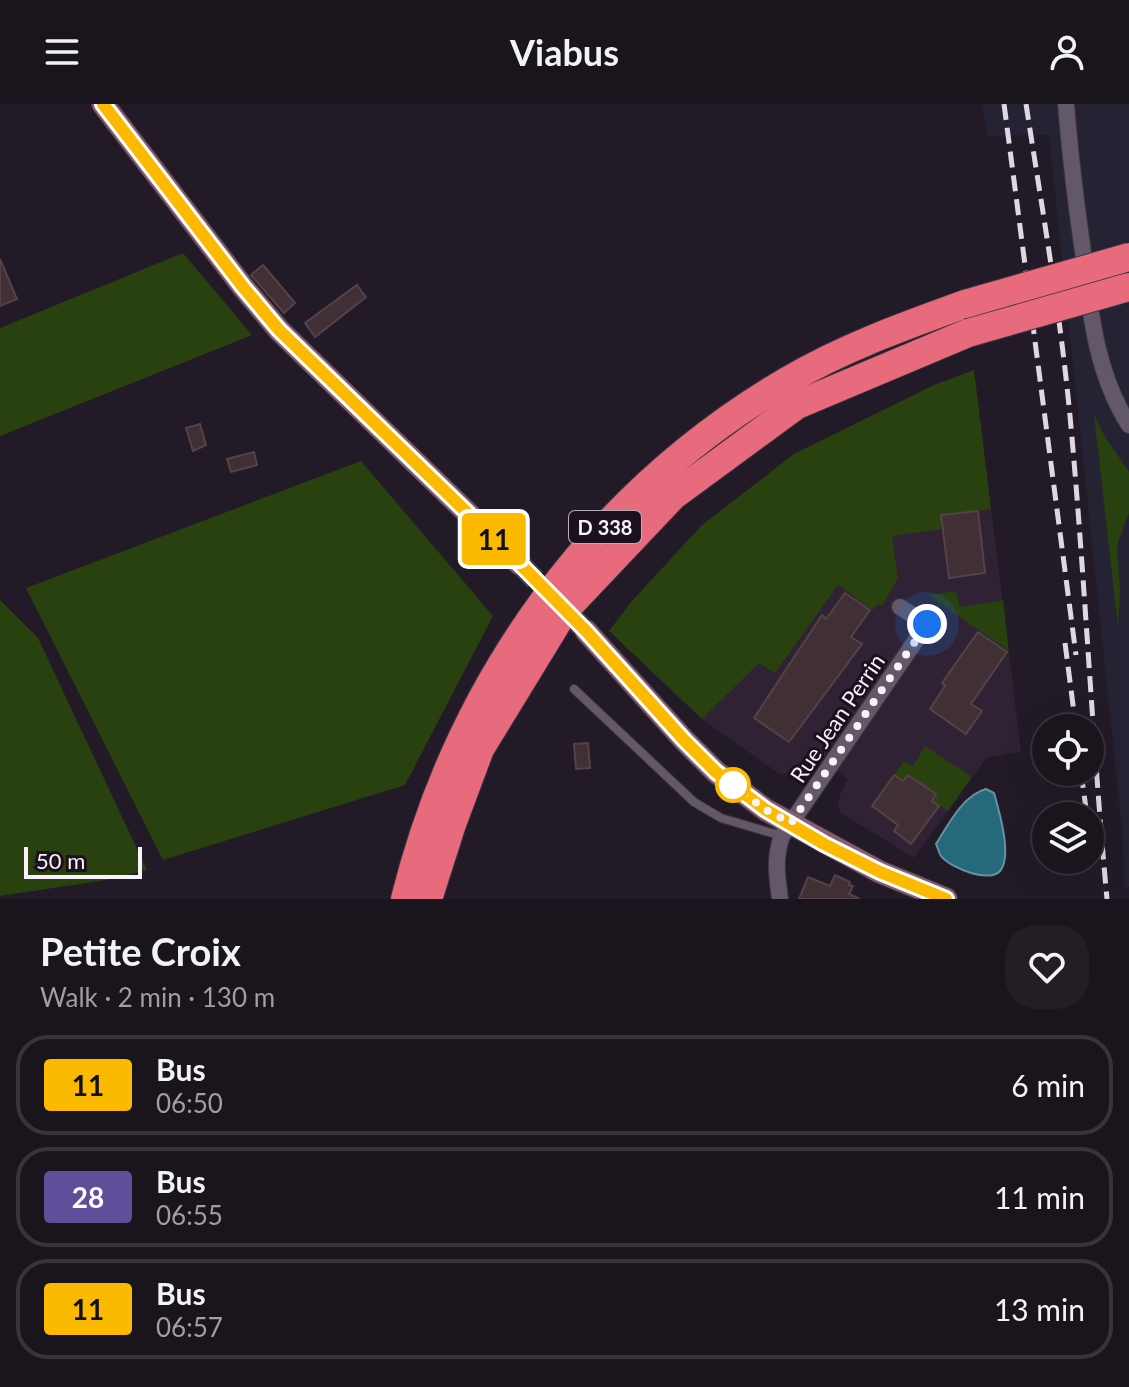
<!DOCTYPE html>
<meta charset="utf-8">
<style>
body{margin:0;font-family:Lato,sans-serif;background:#231d26;color:#f1f3f6;height:100vh;display:flex;flex-direction:column;font-size:30px;white-space:nowrap}
*{box-sizing:border-box;margin:0}
p{font-size:26px;color:#9f9ea4}
.icon{flex:none;width:44px;height:44px;fill:none;stroke:currentColor;stroke-width:2;stroke-linecap:round;stroke-linejoin:round}
.map{position:relative;height:795px;overflow:hidden}
.sheet{display:flex;flex-direction:column;background:#1a141d;flex:1}
.sheet>*{flex:none}
.badge{padding:0 16px;border-radius:6px;font-size:28px;line-height:52px}
.fabs{position:absolute;left:1032px;top:610px;display:grid;gap:16px}
.fabs a{display:grid;place-items:center;width:72px;height:72px;border-radius:50%;background:#1a141d;box-shadow:0 8px 32px #0002,0 0 0 2px #38333b;font-size:40px}
.scale{position:absolute;left:24px;bottom:20px;width:118px;box-sizing:border-box;padding-left:8px;border:4px solid #f8f2fb;border-top:0;font-size:22px;line-height:28px;white-space:nowrap;color:#f8f2fb;-webkit-text-stroke:6px #1a111d;paint-order:stroke}
.you{position:absolute;width:40px;height:40px;margin:-20px;border:6px solid #fff;border-radius:50%;background:#1a73e8;box-shadow:0 0 0 12px #1a73e833}
.map>.badge{position:absolute;translate:-50% -50%;box-shadow:0 0 0 4px #fff}
.round{display:grid;place-items:center;flex:none;width:84px;height:84px;border-radius:32px;background:#231d26}
.summary{display:flex;align-items:center;justify-content:space-between;height:136px;padding:0 40px}
h1{font-size:38px;font-weight:700;line-height:60px}
ul{padding:0;list-style:none}
li{display:flex;align-items:center;gap:24px;height:100px;margin:0 16px 12px;padding:0 24px;border:4px solid #38333b;border-radius:32px}
li div{flex:1}
li b{display:block;font-size:30px}
li em{font-style:normal}
li .badge{min-width:88px;font-weight:700;text-align:center}
header{display:flex;justify-content:space-between;align-items:center;height:104px;padding:0 40px;background:#1a141d;font-size:36px;font-weight:700}
.map>svg:first-child{display:block}
.built{fill:#2f2234}
.industrial{fill:#252333}
.green{fill:#29400f}
.water{fill:#26697b;stroke:#6592a1;stroke-width:2}
.building{fill:#402f34;stroke:#544247;stroke-width:2}
.lines{fill:none;stroke-linecap:round;stroke-linejoin:round}
.secondary-tunnel{stroke:#433a47;stroke-width:22;stroke-dasharray:22 11;stroke-linecap:butt}
.lane-casing{stroke:#3c343f;stroke-width:10}
.street-casing{stroke:#3c343f;stroke-width:18}
.secondary-casing{stroke:#3c343f;stroke-width:24}
.highway-casing{stroke:#3c343f;stroke-width:30}
.lane{stroke:#625867;stroke-width:8}
.street{stroke:#625867;stroke-width:16}
.secondary{stroke:#8a5d6e;stroke-width:22}
.highway{stroke:#e76a7d;stroke-width:28}
.rail{stroke:#dfd8e2;stroke-width:5;stroke-dasharray:16 8;stroke-linecap:butt}
.highway-bridge-casing{stroke:#3c343f;stroke-width:30;stroke-linecap:butt}
.highway-bridge{stroke:#e76a7d;stroke-width:28}
.line-casing{stroke:#fff;stroke-width:18}
.line{stroke:#fbba00;stroke-width:12}
.walk{stroke:#f8f2fb;stroke-width:8;stroke-dasharray:0 14.4}
.stop-dot{fill:#fff;stroke:#fbba00;stroke-width:4}
.labels{text-anchor:middle;dominant-baseline:central;stroke-width:6;stroke-linejoin:round;paint-order:stroke}
.shield{fill:#1a111d;stroke:#b5aeb8;stroke-width:2}
.shield-label{font-size:20px;font-weight:bold;fill:#f8f2fb}
.street-label{font-size:22px;fill:#f8f2fb;stroke:#1a111d}
</style>
<header><svg class="icon" aria-label="menu" viewBox="0 0 24 24"><path d="M4 6h16M4 12h16M4 18h16"/></svg>Viabus<svg class="icon" aria-label="person" viewBox="0 0 24 24"><circle cx="12" cy="8" r="4"/><path d="M4 21q1-7 8-7t8 7"/></svg></header>
<div class="map">
<svg width="1129" height="795" viewBox="0 0 1129 795">
<rect width="100%" height="100%" fill="#231a27"/>
<polygon class="built" points="974,266 1021,648 987,653 914,754 841,709 838,703 840,690 848,675 812,651 801,665 781,671 702,615 609,527 632,497 701,422 794,350 934,281"/>
<polygon class="industrial" points="982,0 1129,0 1129,783 1124,783 1123,734 1049,31 988,32"/>
<g class="green">
<polygon points="183,149 252,231 0,332 0,224"/>
<polygon points="974,266 991,405 942,411 943,425 892,432 898,474 882,502 878,500 873,506 838,481 775,569 759,559 702,615 609,527 632,497 701,422 794,350 934,281"/>
<polygon points="1094,310 1104,331 1129,368 1129,409 1117,441 1120,487 1118,524"/>
<polygon points="361,357 493,512 405,681 163,756 26,484"/>
<polygon points="956,487 960,503 1003,496 1009,547 928,491"/>
<polygon points="0,496 38,534 147,766 106,776 0,792"/>
<polygon points="925,642 972,673 948,707 932,697 936,689 908,671 903,677 894,671 904,657 913,662"/>
</g>
<path class="water" d="M986,685L994,689C999,707 1011,747 1002,764C994,782 950,764 941,752C940,752 937,741 936,740C948,721 963,691 986,685Z"/>
<g class="building">
<polygon points="0,155 17,195 0,202"/>
<polygon points="263,161 295,199 284,209 251,171"/>
<polygon points="357,181 366,193 315,233 305,219"/>
<polygon points="200,320 206,341 193,347 186,324"/>
<polygon points="254,348 257,361 231,368 227,355"/>
<polygon points="978,407 985,469 949,474 941,411"/>
<polygon points="845,489 870,506 851,533 862,540 789,638 754,614 822,511 826,515"/>
<polygon points="978,528 1007,548 971,600 982,607 966,630 930,605 945,582 942,579"/>
<polygon points="588,639 590,664 576,665 574,640"/>
<polygon points="894,671 903,677 908,671 936,690 932,697 939,702 911,740 894,727 898,721 872,702"/>
<polygon points="835,771 850,778 849,781 853,782 849,790 860,795 799,795 808,773 830,782"/>
</g>
<g class="lines">
<polyline class="secondary-tunnel" points="520,460 586,527"/>
<defs>
<polyline id="lane" points="574,585 694,698 721,714 782,732"/>
<g id="street">
<path d="M1066,0C1070,50 1076,99 1083,148C1090,208 1096,269 1129,321"/>
<path d="M780,795C777,773 774,753 782,732L927,520L900,503"/>
</g>
<g id="secondary">
<polyline points="103,0 243,183 279,226 520,460"/>
<polyline points="586,527 684,636 716,668 766,706 880,768 946,795"/>
</g>
<g id="highway">
<path d="M405,795C459,578 593,391 787,277C843,244 904,222 965,200"/>
<polyline points="428,795 452,720 480,645 565,506 673,392 797,301 968,229"/>
</g>
</defs>
<use href="#lane" class="lane-casing"/>
<use href="#street" class="street-casing"/>
<use href="#secondary" class="secondary-casing"/>
<use href="#highway" class="highway-casing"/>
<use href="#lane" class="lane"/>
<use href="#street" class="street"/>
<use href="#secondary" class="secondary"/>
<use href="#highway" class="highway"/>
<g class="rail">
<polyline points="1004,0 1076,551"/>
<path d="M1026,0C1042,104 1060,207 1070,312C1085,473 1092,634 1107,795"/>
<polyline points="1065,539 1076,624"/>
<polyline points="1081,668 1087,712"/>
</g>
<defs>
<g id="highway-bridge">
<polyline points="965,200 1129,153"/>
<polyline points="968,229 1129,183"/>
</g>
</defs>
<use href="#highway-bridge" class="highway-bridge-casing"/>
<use href="#highway-bridge" class="highway-bridge"/>
</g>
<g class="lines">
<defs>
<polyline id="line" points="103,0 243,183 279,226 520,460 586,527 684,636 716,668 766,706 824,740 880,768 946,795"/>
</defs>
<use href="#line" class="line-casing"/>
<use href="#line" class="line"/>
<polyline class="walk" points="733,681 766,706 791,719 927,520"/>
</g>
<circle class="stop-dot" cx="733" cy="681" r="16"/>
<g class="labels">
<rect class="shield" x="569" y="407" width="72" height="32" rx="6"/>
<g class="shield-label">
<text x="605" y="423">D 338</text>
</g>
<g class="street-label">
<text transform="translate(837 614) rotate(-56)">Rue Jean Perrin</text>
</g>
</g>
</svg>
<div class="fabs">
<a><svg class="icon" aria-label="locate" viewBox="0 0 24 24"><circle cx="12" cy="12" r="6"/><path d="M12 2v4M12 18v4M2 12h4M18 12h4"/></svg></a>
<a><svg class="icon" aria-label="layers" viewBox="0 0 24 24"><path d="M12 4l9 5-9 5-9-5zM3 14l9 5 9-5"/></svg></a>
</div>
<div class="scale">50 m</div>
<div class="you" style="left:927px;top:520px"></div>
<b class="badge" style="left:494px;top:435px;background:#fbba00;color:#111">11</b>
</div>
<section class="sheet">
<div class="summary"><div><h1>Petite Croix</h1><p>Walk · 2 min · 130 m</p></div><a class="round"><svg class="icon" aria-label="heart" viewBox="0 0 24 24"><path d="M12 20l-8-8c-3-5 5-10 8-4 3-6 11-1 8 4z"/></svg></a></div>
<ul>
<li><span class="badge" style="background:#fbba00;color:#111">11</span><div><b>Bus</b><p>06:50</p></div><em>6 min</em></li>
<li><span class="badge" style="background:#614e9b;color:#fff">28</span><div><b>Bus</b><p>06:55</p></div><em>11 min</em></li>
<li><span class="badge" style="background:#fbba00;color:#111">11</span><div><b>Bus</b><p>06:57</p></div><em>13 min</em></li>
</ul>
</section>
